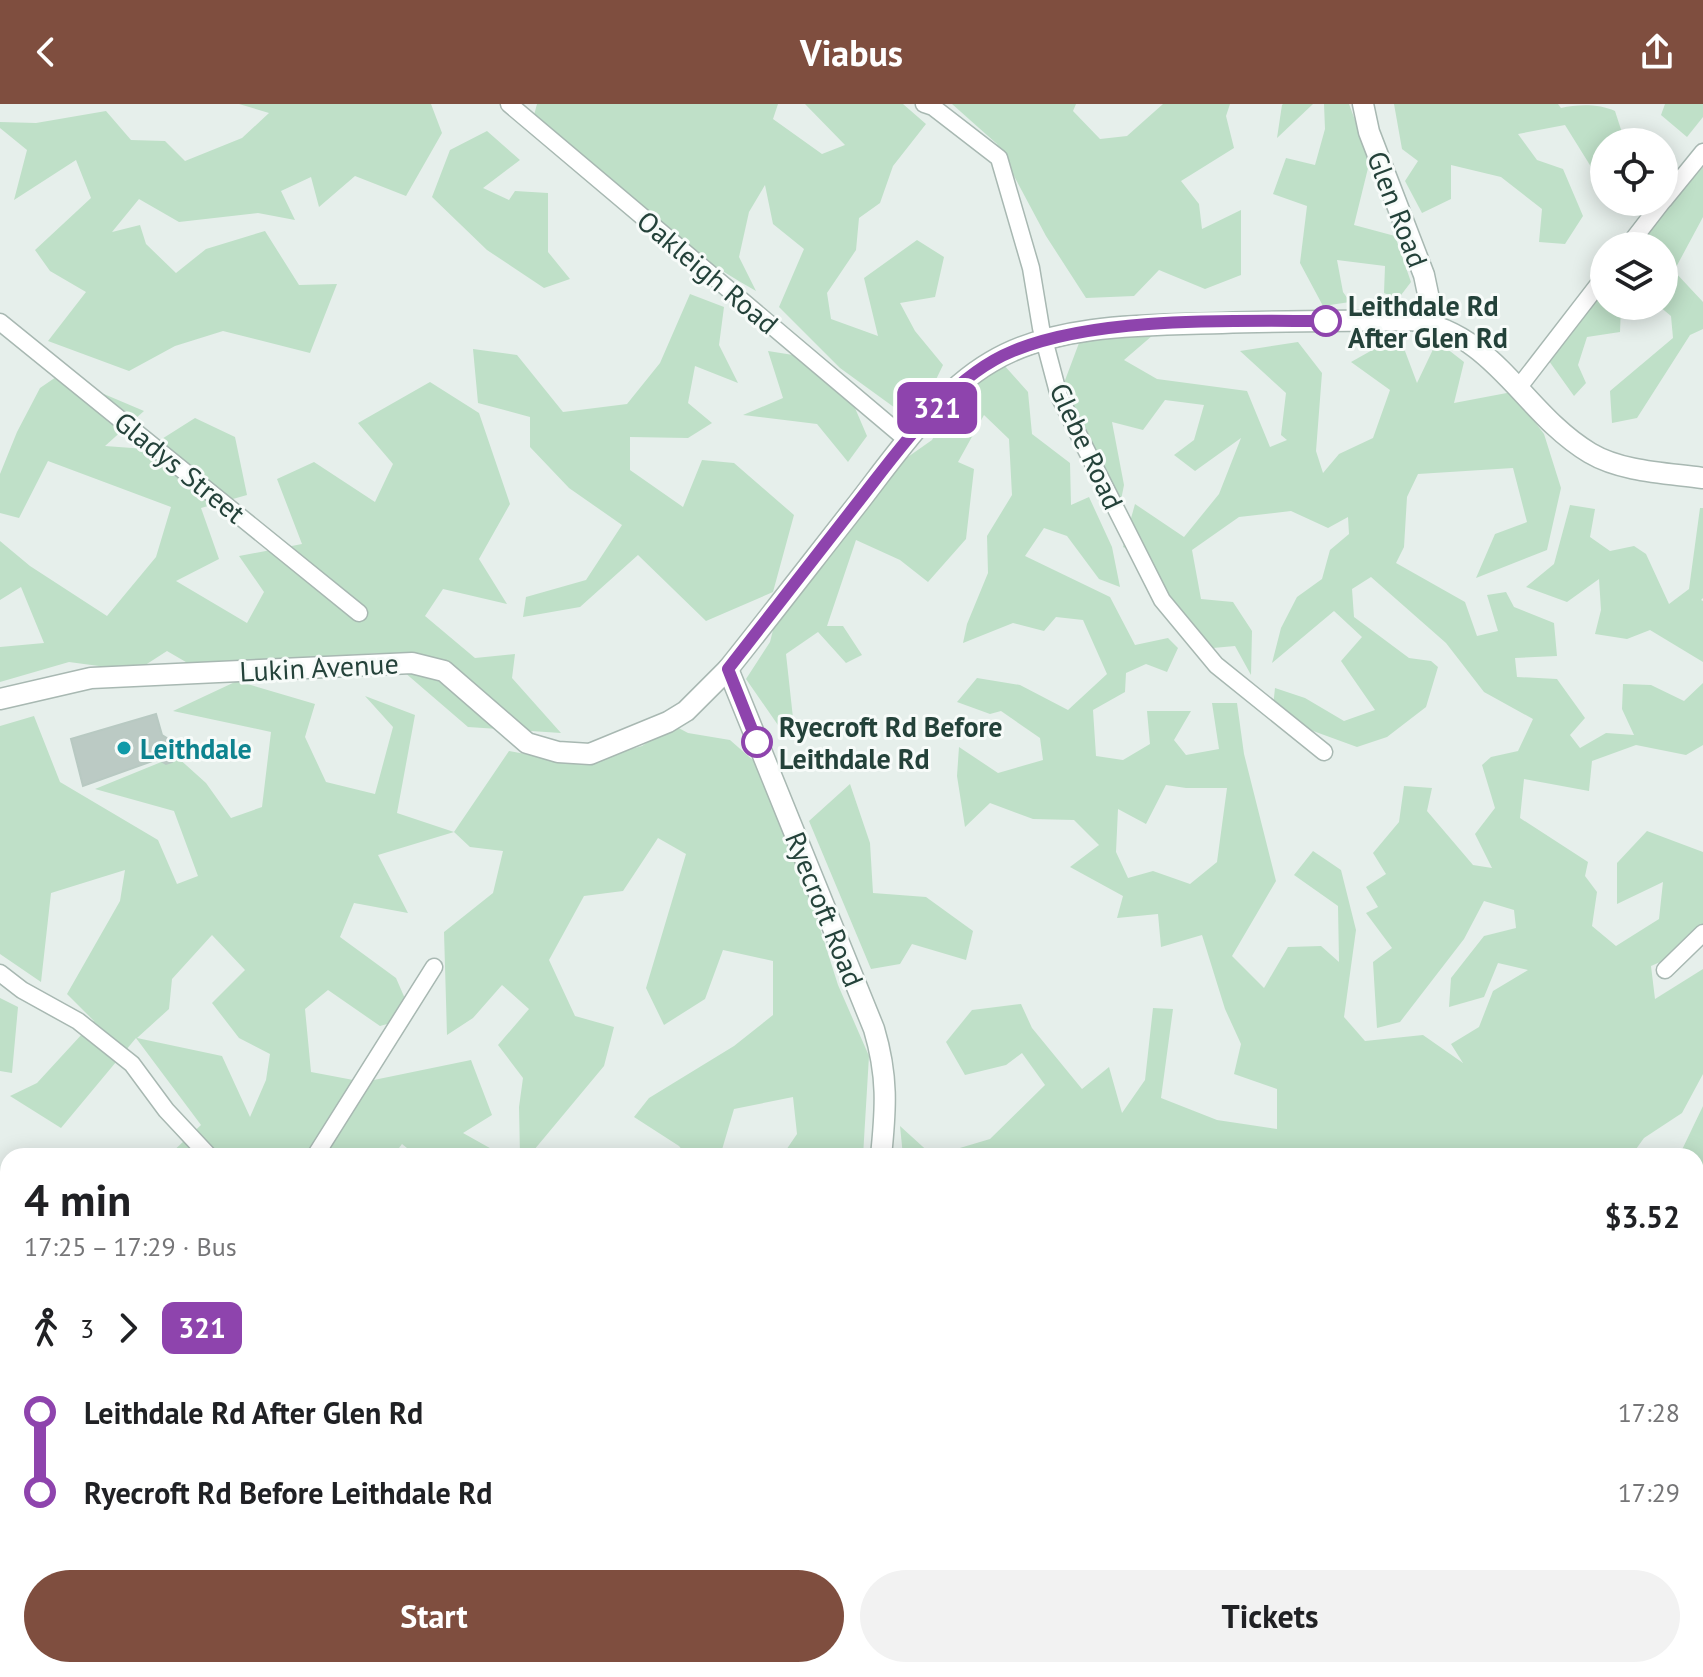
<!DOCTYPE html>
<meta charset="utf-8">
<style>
body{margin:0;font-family:"PT Sans",sans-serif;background:#f2f2f2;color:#202124;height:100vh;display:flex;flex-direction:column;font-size:30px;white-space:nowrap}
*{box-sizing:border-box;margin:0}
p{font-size:26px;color:#757577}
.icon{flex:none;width:44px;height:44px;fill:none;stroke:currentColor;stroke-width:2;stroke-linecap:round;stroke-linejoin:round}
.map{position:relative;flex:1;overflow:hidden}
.details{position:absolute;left:0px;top:1044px;width:1704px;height:530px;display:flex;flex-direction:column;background:#fff;border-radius:24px 24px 0 0;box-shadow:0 4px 20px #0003}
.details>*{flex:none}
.badge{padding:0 16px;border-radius:12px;font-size:28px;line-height:52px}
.tools{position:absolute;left:1590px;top:24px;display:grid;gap:16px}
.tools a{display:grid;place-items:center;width:88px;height:88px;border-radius:50%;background:#fff;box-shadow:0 4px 20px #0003;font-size:40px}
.map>.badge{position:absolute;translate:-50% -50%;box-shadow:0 0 0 4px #fff}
.legs{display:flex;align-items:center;gap:12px;height:88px;padding:0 24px;font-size:26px}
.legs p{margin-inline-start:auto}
.headline{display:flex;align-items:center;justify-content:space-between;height:136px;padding:0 24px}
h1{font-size:44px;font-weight:800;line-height:60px}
.button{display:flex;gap:16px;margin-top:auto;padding:16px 24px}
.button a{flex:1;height:92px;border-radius:48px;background:#7f4e3f;color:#fff;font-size:32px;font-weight:800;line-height:92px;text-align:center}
.button a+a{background:#f2f2f2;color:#202124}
ul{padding:0 24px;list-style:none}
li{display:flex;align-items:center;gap:28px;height:80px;font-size:30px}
li i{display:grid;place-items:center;width:12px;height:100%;margin:0 10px;background:currentColor}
li i::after{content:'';width:20px;height:20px;margin:-10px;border:6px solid;border-radius:50%;background:#fff}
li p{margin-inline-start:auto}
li:first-child i{background:linear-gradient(#0000 50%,currentColor 0)}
li:last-child i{background:linear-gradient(currentColor 50%,#0000 0)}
header{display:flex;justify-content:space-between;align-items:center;height:104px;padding:0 24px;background:#7f4e3f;color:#fff;font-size:36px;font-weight:800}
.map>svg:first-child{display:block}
.green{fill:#bfe0c8;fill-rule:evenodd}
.building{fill:#bbcac4;stroke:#b8c9c2;stroke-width:2}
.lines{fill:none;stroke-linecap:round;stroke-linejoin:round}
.minor-casing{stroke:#a8b8b2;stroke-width:19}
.tertiary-casing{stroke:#a8b8b2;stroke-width:23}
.minor{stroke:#fff;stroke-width:16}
.tertiary{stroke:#fff;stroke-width:20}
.line-1-casing{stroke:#fff;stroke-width:18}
.line-1{stroke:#8e44ad;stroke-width:12}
.stop-1-dot{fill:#fff;stroke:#8e44ad;stroke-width:4}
.culture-dot{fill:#0f9aa8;stroke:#f7fbf9;stroke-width:3}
.labels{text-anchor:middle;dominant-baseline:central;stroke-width:6;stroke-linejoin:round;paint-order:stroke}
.street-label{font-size:28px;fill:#24423a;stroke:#f7fbf9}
.stop-label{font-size:28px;font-weight:bold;fill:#24423a;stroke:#f7fbf9;text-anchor:start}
.culture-label{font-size:28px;font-weight:bold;fill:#0d838f;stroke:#f7fbf9;text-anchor:start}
</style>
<header><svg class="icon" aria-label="back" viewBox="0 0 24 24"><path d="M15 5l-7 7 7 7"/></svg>Viabus<svg class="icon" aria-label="share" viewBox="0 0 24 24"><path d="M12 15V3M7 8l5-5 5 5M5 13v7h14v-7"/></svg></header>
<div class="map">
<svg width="1703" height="1573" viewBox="0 0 1703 1573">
<rect width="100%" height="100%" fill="#e6efeb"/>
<g class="green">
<polygon points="239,0 431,0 442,29 406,92 355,72 319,103 311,73 281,87 295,116 258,109 179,118 139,95 112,128 140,121 146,140 176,169 206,145 265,127 299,181 337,180 310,249 223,227 175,242 129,267 48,237 86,188 50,167 35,146 91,94 76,56 14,96 27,46 0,24 0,18 36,19 106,7 131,36 165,37 185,57 242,34 269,9"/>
<path d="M537,0H778L773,15L822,50L845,41L805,0H903L926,20L893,62L880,99L859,114L856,146L827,189L831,215L878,232L864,174L917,136L944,153L935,193L900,199L915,227L943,261L929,290L902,309L840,264L779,203L804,145L773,120L765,81L749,108L739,153L756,187C673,141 603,75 534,11Z"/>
<polygon points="952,0 1076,0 1073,7 1100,35 1127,32 1163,0 1230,0 1226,12 1234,44 1181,77 1199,100 1202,125 1241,106 1241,171 1205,185 1159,166 1134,192 1086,194 1046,132 997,40"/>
<polygon points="1283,0 1313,0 1277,34 1282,1"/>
<polygon points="1324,0 1349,0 1370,56 1354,121 1395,132 1411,178 1398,195 1384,189 1385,162 1337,156 1343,188 1350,198 1323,202 1300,159 1307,102 1273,90 1286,54 1315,61 1325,25"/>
<path d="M1394,0H1558L1561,4C1578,0 1600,0 1615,7L1625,38H1604V63L1593,66L1565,21L1518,30L1537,56L1563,65L1583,112L1565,140L1539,138L1542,105L1501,73L1451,61V95L1422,109L1405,77L1418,57L1402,45Z"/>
<polygon points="1665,0 1703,0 1703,13 1687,33 1661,11"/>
<polygon points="487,27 520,56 483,84 509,96 515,87 548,89 548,148 570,175 544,184 487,146 432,93 450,46"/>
<polygon points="1703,63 1703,113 1674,167 1703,198 1703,225 1690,231 1637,314 1612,319 1610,287 1673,234 1671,212 1659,202 1664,202 1664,142 1631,142"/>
<polygon points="1604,173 1604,202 1621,202 1620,228 1587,233 1578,261 1586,279 1574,292 1549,257"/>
<polygon points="690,190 724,203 719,241 738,279 695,262 688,299 712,319 688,334 630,333 630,366 683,403 702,356 734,359 794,411 773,488 706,517 638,451 580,503 523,513 526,493 586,476 622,421 569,384 530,343 530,313 478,299 473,245 517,251 563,308 627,300 660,259"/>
<path d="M1160,225L1124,256L1157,275L1247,287L1270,343L1287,336L1281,331L1286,289L1240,247L1298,238L1322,269L1316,347L1323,369L1339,350L1373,334L1390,286L1351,258L1399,231L1417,279L1437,237L1464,258L1454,299L1512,288L1544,330L1561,384L1547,446L1476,474L1495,430L1527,418L1513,364L1418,370L1407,393L1404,443L1396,459L1465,498L1477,532L1498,527L1487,491L1506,488L1514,503L1554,519L1557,552L1515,554L1517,573L1557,575L1585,614L1570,631L1580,644L1606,629L1634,631L1622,605L1623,580L1651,581L1684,597L1703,579V641L1686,651L1636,641L1592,657L1589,687L1524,675L1520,714L1588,758L1585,772L1597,788L1592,822L1616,842L1659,815L1663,778L1617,800V759L1647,727L1703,748V837L1699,841L1651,862L1655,895L1703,865V970L1682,1009L1644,1034L1631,1052H1538L1514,1046L1464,1052H903L900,1022L933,1052L990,1035L1045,981L1022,949L1006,961L965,971L946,938L972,906L1021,900L1032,924L1082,985L1109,963L1122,1009L1145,976L1153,904L1173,905L1161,994L1217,1016L1277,1025V985L1234,970L1241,940L1225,905L1202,831L1161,843L1158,810L1117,814L1123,792L1070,763L1099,741L1074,716L1033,715L990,699L965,723L957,672L959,643L998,669L1043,656L1040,634L1001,607L990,610L957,598L977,574L1020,581L1068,606L1107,570L1083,516L1056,513L1044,527L1013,519L963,539L967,520L988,469L987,432L1012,391L1009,335L984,311L958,358L974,365L966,435L928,478L900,456L856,436L827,522H843L862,551L846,559L818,528L786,550L793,614L780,624L746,575L770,538L775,518L895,362L932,336L955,294L1003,260L1028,288L1032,330L1070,359L1071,401L1089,393L1112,443L1120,483L1099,475L1067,432L1044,424L1025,452L1110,493L1135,541L1168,534L1178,544L1167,568L1146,560L1126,569L1125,588L1093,606L1096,652L1123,656L1150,640L1147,607H1191L1174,636L1186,651L1219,645L1212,599H1237L1244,650L1276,777L1232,852L1264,884L1288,843L1321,842L1339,858L1338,802L1294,771L1313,747L1341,766L1356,826L1344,913L1365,937L1423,931L1463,959L1451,940L1479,923L1493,887L1528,866L1498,859L1484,893L1449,903L1451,874L1484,832L1516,824L1514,806L1484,797L1464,835L1400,918L1377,924L1373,858L1392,844L1366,809L1378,803L1366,783L1386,770L1373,749L1399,718L1404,682L1432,684L1427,707L1473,761L1492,764L1475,730L1495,704L1482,661L1491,653L1518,647L1533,615L1484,588L1446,539L1371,473L1352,485L1354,513L1409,554L1431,557L1438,563L1426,603L1387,633L1357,643L1272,612L1275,584L1305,594L1344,617L1375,606L1341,557L1362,533L1334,507L1272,559L1281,524L1297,493L1322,475L1330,446L1349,430L1348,413L1328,424L1291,407L1239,413L1192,446L1201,495L1233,498L1252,527L1251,571L1235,542L1202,545L1163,500L1148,454L1123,443L1135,400L1184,433L1219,390L1241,334L1195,367L1174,351L1194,336L1204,301L1165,296L1143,326L1112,318L1124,381L1118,411L1061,287L1079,239L1134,226ZM1166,681L1186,684H1227L1217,758L1190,780L1153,767L1128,774L1116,748L1118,705L1146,720Z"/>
<polygon points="768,247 812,254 852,297 867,332 848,358 817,320 743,311 783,294"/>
<polygon points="59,271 144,307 105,342 146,345 195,314 235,333 247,391 201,404 219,455 176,477 247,519 264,488 239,452 302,440 277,375 314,358 375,398 393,360 358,319 430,278 479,309 510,400 479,455 507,500 443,485 425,512 475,554 515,550 512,574 561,629 468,623 382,549 191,561 167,547 136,567 69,558 0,578 0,543 44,539 21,483 0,496 0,437 30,462 107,512 156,453 171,403 48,357 19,414 0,409 0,370 17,328 40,284"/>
<polygon points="1570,401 1595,405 1590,433 1610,447 1634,442 1646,450 1669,500 1689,485 1700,404 1703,404 1703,494 1701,496 1703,497 1703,558 1650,526 1627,535 1595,530 1601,506 1599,475 1567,498 1526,483 1554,460"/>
<path d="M237,577L315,600L305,633L326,678L375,690L393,623L365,592L415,611L397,709L454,728L509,647L580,660L642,642L673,621L688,629L730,636L788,687L787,720L838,881L869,952L863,1052H782L797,1030L793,993L734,1005L721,1049L723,1052H687L679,1042L634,1013L649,994L734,942L773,911V857L723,846L705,895L664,921L646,884L686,750L658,734L623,787L584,792L549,856L575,912L614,923L604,962L529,1052H520L519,1003L523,974L498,941L529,905L502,881L473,914L447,931L444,828L493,789L503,747L470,743L454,728L378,751L408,809L354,799L340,833L396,874L413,913L380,922L328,886L305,905L311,968L364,978L471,956L492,1011L463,1029L504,1052H417L402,1040L393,1052H242L228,1049L226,1052H168L201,1021L136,934L61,1024L10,992L37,979L94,917L67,890L120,797L125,766L51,789L41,878L0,850V622L34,612L60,678L158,736L177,780L198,772L174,707L95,685L176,652L206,679L231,714L262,703L271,628L173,607ZM212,831L245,866L212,899L239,934L270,950L266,976L250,1013L222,952L137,934L169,905L172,875Z"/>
<polygon points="850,680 870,739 873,789 926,793 973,827 966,856 912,840 900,860 871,865 809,717"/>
<polygon points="0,894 18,903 12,969 0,967"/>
<polygon points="1703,1002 1703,1135 1696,1157 1696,1052 1679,1052"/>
<polygon points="0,1088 8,1098 8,1147 0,1143"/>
<polygon points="1696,1177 1703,1191 1703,1573 1132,1573 1129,1566 1696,1566"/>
<polygon points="0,1234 8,1243 8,1566 494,1566 492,1573 0,1573"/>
<polygon points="592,1566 926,1566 940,1573 592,1573"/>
</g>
<polygon class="building" points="156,610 162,631 173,638 176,649 172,658 166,660 158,655 83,682 71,635"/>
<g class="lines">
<defs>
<g id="minor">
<polyline points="509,0 907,336"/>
<polyline points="924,0 933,3 999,54 1031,164 1041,224 1059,292 1162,496 1216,561 1324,648"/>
<polyline points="1664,96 1703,48"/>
<polyline points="1628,142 1662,98"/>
<polyline points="0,218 359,509"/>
<polyline points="1519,283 1604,173"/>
<polyline points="1665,866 1703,829"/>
<polyline points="0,869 22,886 78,917 132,960 166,1006 209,1052"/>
<polyline points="315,1052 434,863"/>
<polyline points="0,1353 8,1359"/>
<polyline points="0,1453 8,1443"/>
<polyline points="395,1566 397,1573"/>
</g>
<g id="tertiary">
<polyline points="1363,0 1369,28 1424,171 1428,190 1428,219"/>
<path d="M728,565L874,925C888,972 886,1004 881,1052"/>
<path d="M0,595L91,574L412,559L444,567L527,639L558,648L590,650L668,618L686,607L728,565C772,510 815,454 859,398C896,350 938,289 991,258C1055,219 1150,221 1222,219C1285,217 1348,217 1411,216C1497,230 1522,308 1590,349C1622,368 1667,369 1703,374"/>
<polyline points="497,1573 501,1566"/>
</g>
</defs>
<use href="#minor" class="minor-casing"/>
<use href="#tertiary" class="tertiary-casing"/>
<use href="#minor" class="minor"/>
<use href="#tertiary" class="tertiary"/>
</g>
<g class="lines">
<defs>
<path id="line-1" d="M757,638L728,565C769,513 810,460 851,407C895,352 946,274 1013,247C1098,212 1233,217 1326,217"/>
</defs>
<use href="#line-1" class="line-1-casing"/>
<use href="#line-1" class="line-1"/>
</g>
<g class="stop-1-dot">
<circle cx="1326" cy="217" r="14"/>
<circle cx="757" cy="638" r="14"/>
</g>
<circle class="culture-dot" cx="124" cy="644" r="8"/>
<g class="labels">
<g class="street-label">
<text transform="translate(1398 105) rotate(69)">Glen Road</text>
<text transform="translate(708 168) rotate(40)">Oakleigh Road</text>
<text transform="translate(1087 342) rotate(65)">Glebe Road</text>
<text transform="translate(180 363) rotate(39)">Gladys Street</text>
<text transform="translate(319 563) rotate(-3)">Lukin Avenue</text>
<text transform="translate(825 805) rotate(68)">Ryecroft Road</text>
</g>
<g class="stop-label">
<text x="1348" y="201">Leithdale Rd<tspan x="1348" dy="32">After Glen Rd</tspan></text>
<text x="779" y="622">Ryecroft Rd Before<tspan x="779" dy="32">Leithdale Rd</tspan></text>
</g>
<g class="culture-label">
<text x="140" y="644">Leithdale</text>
</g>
</g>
</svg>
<div class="tools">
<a><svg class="icon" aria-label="locate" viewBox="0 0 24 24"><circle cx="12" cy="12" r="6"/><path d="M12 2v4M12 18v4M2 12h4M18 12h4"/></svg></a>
<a><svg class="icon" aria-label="layers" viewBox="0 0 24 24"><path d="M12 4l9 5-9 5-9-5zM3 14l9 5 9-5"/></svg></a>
</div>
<b class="badge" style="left:937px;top:304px;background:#8e44ad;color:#fff">321</b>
<section class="details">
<div class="headline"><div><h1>4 min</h1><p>17:25 – 17:29 · Bus</p></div><b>$3.52</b></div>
<div class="legs"><svg class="icon" aria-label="walk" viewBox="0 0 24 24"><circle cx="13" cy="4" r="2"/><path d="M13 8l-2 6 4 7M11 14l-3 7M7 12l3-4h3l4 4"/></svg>3<svg class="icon" aria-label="forward" viewBox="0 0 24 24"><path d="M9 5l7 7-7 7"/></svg><b class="badge" style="background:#8e44ad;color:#fff">321</b></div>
<ul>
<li><i style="color:#8e44ad"></i><b>Leithdale Rd After Glen Rd</b><p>17:28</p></li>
<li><i style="color:#8e44ad"></i><b>Ryecroft Rd Before Leithdale Rd</b><p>17:29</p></li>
</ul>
<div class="button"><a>Start</a><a>Tickets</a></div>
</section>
</div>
